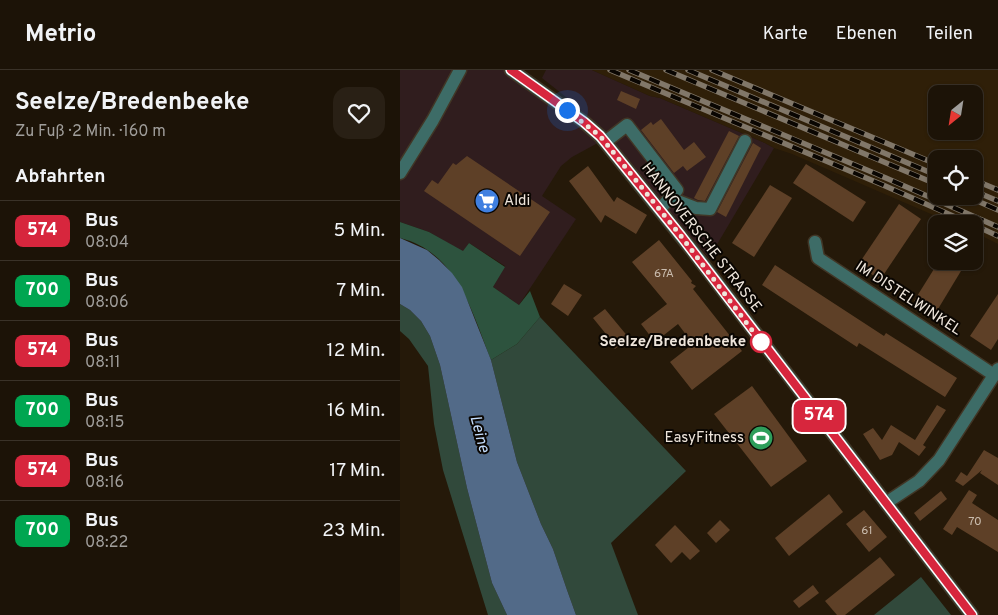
<!DOCTYPE html>
<html lang="de">
<meta charset="utf-8">
<style>
body{margin:0;font-family:Overpass,sans-serif;background:#292015;color:#f1f3f6;height:100vh;display:flex;flex-direction:column;font-size:19px;white-space:nowrap}
*{box-sizing:border-box;margin:0}
p{font-size:16px;color:#a09e9b}
.icon{flex:none;width:28px;height:28px;fill:none;stroke:currentColor;stroke-width:2;stroke-linecap:round;stroke-linejoin:round}
.map{position:relative;flex:1;overflow:hidden}
.details{display:flex;flex-direction:column;background:#1c1307;width:400px}
.details>*{flex:none}
.badge{padding:0 10px;border-radius:8px;font-size:18px;line-height:32px}
.needle{width:32px;rotate:210deg}
.buttons{position:absolute;left:528px;top:15px;display:grid;gap:10px}
.buttons a{display:grid;place-items:center;width:55px;height:55px;border-radius:10px;background:#1c1307;box-shadow:0 1px 4px #0004,0 0 0 1px #3a3228;font-size:25px}
.you{position:absolute;width:25px;height:25px;margin:-12px;border:4px solid #fff;border-radius:50%;background:#1a73e8;box-shadow:0 0 0 8px #1a73e833}
.map>.badge{position:absolute;translate:-50% -50%;box-shadow:0 0 0 2px #fff}
h2{padding:0 15px;font-size:19px;line-height:45px}
.round{display:grid;place-items:center;flex:none;width:52px;height:52px;border-radius:15px;background:#292015}
.head{display:flex;align-items:center;justify-content:space-between;height:85px;padding:0 15px}
h1{font-size:24px;font-weight:700;line-height:38px}
ul{padding:0;list-style:none}
li{display:flex;align-items:center;gap:15px;height:60px;padding:0 15px;border-top:1px solid #3a3228}
li div{flex:1}
li b{display:block;font-size:19px}
li em{font-style:normal}
li .badge{min-width:55px;font-weight:700;text-align:center}
header{display:flex;align-items:center;gap:30px;box-sizing:border-box;height:70px;padding:0 25px;background:#1c1307;border-bottom:1px solid #3a3228}
header strong{font-size:24px}
nav{display:flex;gap:28px;margin-inline-start:auto;font-size:18px}
main{display:flex;flex:1;min-height:0}
.map>svg:first-child{display:block}
.commercial{fill:#301d1e}
.built{fill:#2f1f08;fill-rule:evenodd}
.green{fill:#31493b}
.forest{fill:#2d533e}
.water{fill:#526a88}
.building{fill:#5e4027}
.lines{fill:none;stroke-linecap:round;stroke-linejoin:round}
.minor-casing{stroke:#413626;stroke-width:15}
.minor{stroke:#3d6c67;stroke-width:12}
.rail-casing{stroke:#817769;stroke-width:5.5}
.rail{stroke:#0a0602;stroke-width:4;stroke-dasharray:11;stroke-linecap:butt}
.line-casing{stroke:#fff;stroke-width:11}
.line{stroke:#d7263d;stroke-width:8}
.walk{stroke:#eee5db;stroke-width:5;stroke-dasharray:0 9}
.stop-dot{fill:#fff;stroke:#d7263d;stroke-width:2.5}
.labels{text-anchor:middle;dominant-baseline:central;stroke-width:4;stroke-linejoin:round;paint-order:stroke}
.number-label{font-size:12px;fill:#cabcae}
.poi-label{font-size:15px;fill:#eee5db;stroke:#0a0602;text-anchor:start}
.street-label{font-size:15px;fill:#eee5db;stroke:#0a0602}
.stop-label{font-size:15px;font-weight:bold;fill:#eee5db;stroke:#0a0602;text-anchor:end}
.water-label{font-size:16px;font-style:italic;fill:#c5defe;stroke:#0a0602}
</style>
<header>
<strong>Metrio</strong>
<nav><a>Karte</a><a>Ebenen</a><a>Teilen</a></nav>
</header>
<main>
<section class="details">
<div class="head"><div><h1>Seelze/Bredenbeeke</h1><p>Zu Fuß · 2 Min. · 160 m</p></div><a class="round"><svg class="icon" aria-label="heart" viewBox="0 0 24 24"><path d="M12 20l-8-8c-3-5 5-10 8-4 3-6 11-1 8 4z"/></svg></a></div>
<h2>Abfahrten</h2>
<ul>
<li><span class="badge" style="background:#d7263d;color:#fff">574</span><div><b>Bus</b><p>08:04</p></div><em>5 Min.</em></li>
<li><span class="badge" style="background:#00a651;color:#fff">700</span><div><b>Bus</b><p>08:06</p></div><em>7 Min.</em></li>
<li><span class="badge" style="background:#d7263d;color:#fff">574</span><div><b>Bus</b><p>08:11</p></div><em>12 Min.</em></li>
<li><span class="badge" style="background:#00a651;color:#fff">700</span><div><b>Bus</b><p>08:15</p></div><em>16 Min.</em></li>
<li><span class="badge" style="background:#d7263d;color:#fff">574</span><div><b>Bus</b><p>08:16</p></div><em>17 Min.</em></li>
<li><span class="badge" style="background:#00a651;color:#fff">700</span><div><b>Bus</b><p>08:22</p></div><em>23 Min.</em></li>
</ul>
</section>
<div class="map">
<svg width="598" height="545" viewBox="0 0 598 545">
<rect width="100%" height="100%" fill="#251909"/>
<polygon class="commercial" points="0,0 108,0 206,67 176,35 142,8 146,0 192,0 250,26 260,28 365,73 374,78 309,188 207,68 172,87 161,96 142,126 176,149 119,235 93,217 105,196 69,173 63,182 29,162 0,152"/>
<path class="built" d="M192,0H598V174L574,162V154H554L392,84L374,78L365,73L260,28L250,26ZM536,24H574V61H536ZM536,89H574V126H536Z"/>
<g class="green">
<polygon points="0,234 10,240 21,251 30,266 40,295 67,418 92,513 107,545 88,545 43,400 34,354 28,296 9,269 0,261"/>
<polygon points="140,247 286,401 211,473 238,545 176,545 167,520 153,479 141,454 117,392 91,290 117,274"/>
<polygon points="521,507 551,545 474,545"/>
</g>
<path class="forest" d="M0,152L29,162L63,181L69,173L105,197L93,217L119,235L130,221L140,247L117,274L91,290C72,242 57,182 0,168Z"/>
<polygon class="water" points="0,168 27,180 39,190 52,203 62,217 91,290 117,392 141,454 153,479 167,520 176,545 107,545 92,513 67,418 40,295 30,266 21,251 10,240 0,234"/>
<g class="building">
<polygon points="221,21 240,29 236,39 217,30"/>
<polygon points="261,49 284,80 294,72 306,87 287,101 283,96 274,103 241,60 251,52 253,55"/>
<polygon points="329,61 339,66 305,131 298,130 294,128"/>
<polygon points="353,73 361,78 326,147 317,142"/>
<polygon points="67,86 150,142 120,186 24,121 32,110 38,114 53,93 56,95"/>
<polygon points="406,94 466,132 453,152 393,113"/>
<polygon points="188,96 214,132 217,127 247,145 236,164 205,145 201,153 169,111"/>
<polygon points="370,115 392,128 354,187 332,173"/>
<polygon points="499,134 521,149 480,210 458,195"/>
<polygon points="259,170 292,211 291,213 296,216 293,219 342,281 292,320 270,292 293,274 278,254 255,272 241,254 267,234 232,192"/>
<polygon points="539,191 567,191 535,244 514,231"/>
<polygon points="375,195 484,266 486,263 557,308 545,327 459,273 457,277 362,215"/>
<polygon points="164,214 182,225 168,246 151,234"/>
<polygon points="598,224 598,269 591,280 570,266"/>
<polygon points="205,239 229,268 215,279 204,266 206,264 193,248"/>
<polygon points="352,316 407,391 371,417 314,344"/>
<polygon points="537,335 546,340 523,375 526,377 519,386 499,372 492,385 480,390 463,364 473,358 482,370 491,355 515,370"/>
<polygon points="584,380 598,388 598,415 580,403 582,400 563,416 555,411 561,402 567,406"/>
<polygon points="569,420 577,425 572,433 598,450 598,482 557,457 552,465 543,459"/>
<polygon points="541,421 547,429 520,451 514,443"/>
<polygon points="429,424 443,442 389,486 375,468"/>
<polygon points="464,440 487,467 469,482 446,454"/>
<polygon points="320,450 330,460 316,473 307,463"/>
<polygon points="275,455 300,481 290,490 282,482 271,493 255,475"/>
<polygon points="480,487 495,505 445,545 437,545 425,531"/>
<polygon points="413,515 419,523 399,538 393,531"/>
</g>
<g class="lines">
<defs>
<g id="minor">
<polyline points="111,0 184,52 200,66 205,72 292,180 572,545"/>
<polyline points="205,72 227,55 277,120 260,139"/>
<polyline points="0,103 33,50 60,0"/>
<polyline points="270,128 296,138 310,139 345,71"/>
<polyline points="415,172 418,188 594,305"/>
<polyline points="486,433 519,411 539,390 598,299"/>
</g>
</defs>
<use href="#minor" class="minor-casing"/>
<use href="#minor" class="minor"/>
<defs>
<g id="rail">
<polyline points="210,0 483,115 571,154"/>
<polyline points="229,0 486,108 598,157"/>
<polyline points="266,0 536,114"/>
<polyline points="288,0 536,105"/>
<polyline points="312,0 536,94"/>
<polyline points="574,110 598,120"/>
<polyline points="574,121 598,131"/>
<polyline points="566,126 598,140"/>
<polyline points="574,155 598,166"/>
</g>
</defs>
<use href="#rail" class="rail-casing"/>
<use href="#rail" class="rail"/>
</g>
<g class="lines">
<defs>
<polyline id="line" points="111,0 184,52 200,66 205,72 281,166 572,545"/>
</defs>
<use href="#line" class="line-casing"/>
<use href="#line" class="line"/>
<polyline class="walk" points="167,40 200,66 205,72 281,166 361,272"/>
</g>
<defs>
<symbol id="supermarket-disc" viewBox="-11 -11 22 22"><circle r="9.5" fill="#3f7fe0" stroke="#0a0602"/><path d="M-6-5.5h2.5l.6 2H6L4.5 2H-2.5L-4.4-4H-6ZM-1.5 3.2a1.3 1.3 0 1 0 .1 0ZM3 3.2a1.3 1.3 0 1 0 .1 0Z" fill="#fff"/></symbol>
<symbol id="stadium-disc" viewBox="-11 -11 22 22"><circle r="9.5" fill="#2e9e5b" stroke="#0a0602"/><path d="M0-5a6.5 5 0 1 0 0 10a6.5 5 0 1 0 0-10ZM-3.5-1.8h7v3.6h-7Z" fill="#fff"/></symbol>
</defs>
<g fill-rule="evenodd">
<use href="#supermarket-disc" x="73" y="117" width="28" height="28"/>
<use href="#stadium-disc" x="347" y="354" width="28" height="28"/>
</g>
<circle class="stop-dot" cx="361" cy="272" r="10"/>
<g class="labels">
<g class="number-label">
<text x="264" y="204">67A</text>
<text x="575" y="452">70</text>
<text x="467" y="461">61</text>
</g>
<g class="poi-label">
<text x="104" y="131">Aldi</text>
<text x="344" y="368" text-anchor="end">EasyFitness</text>
</g>
<g class="street-label">
<text transform="translate(301 168) rotate(52)">HANNOVERSCHE STRASSE</text>
<text transform="translate(508 229) rotate(33)">IM DISTELWINKEL</text>
</g>
<g class="stop-label">
<text x="346" y="272">Seelze/Bredenbeeke</text>
</g>
<g class="water-label">
<text transform="translate(79 364) rotate(75)">Leine</text>
</g>
</g>
</svg>
<div class="buttons">
<a><svg class="needle" viewBox="-14 -14 28 28"><path d="M0-13l5 13h-10z" fill="#e53935"/><path d="M0 13l5-13h-10z" fill="#a09e9b"/></svg></a>
<a><svg class="icon" aria-label="locate" viewBox="0 0 24 24"><circle cx="12" cy="12" r="6"/><path d="M12 2v4M12 18v4M2 12h4M18 12h4"/></svg></a>
<a><svg class="icon" aria-label="layers" viewBox="0 0 24 24"><path d="M12 4l9 5-9 5-9-5zM3 14l9 5 9-5"/></svg></a>
</div>
<div class="you" style="left:167px;top:40px"></div>
<b class="badge" style="left:419px;top:346px;background:#d7263d;color:#fff">574</b>
</div>
</main>
